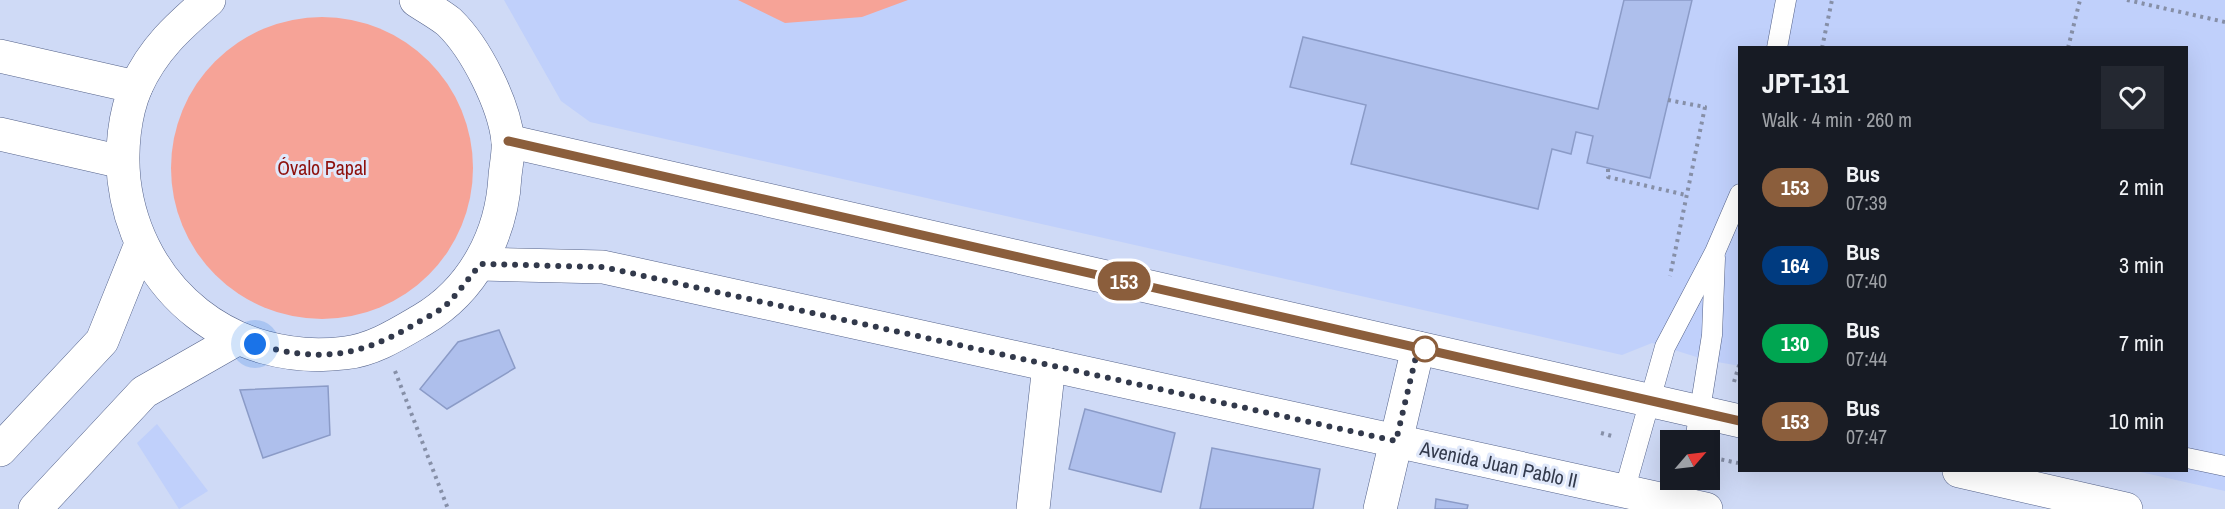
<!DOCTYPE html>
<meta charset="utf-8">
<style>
body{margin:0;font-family:"Archivo Narrow",sans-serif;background:#242831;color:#f1f3f6;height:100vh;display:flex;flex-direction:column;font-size:22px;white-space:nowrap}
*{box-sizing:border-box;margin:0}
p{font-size:20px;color:#9ea1a6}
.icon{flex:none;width:33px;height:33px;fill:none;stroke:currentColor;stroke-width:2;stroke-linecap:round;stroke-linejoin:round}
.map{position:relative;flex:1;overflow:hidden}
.sheet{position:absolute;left:1738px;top:46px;width:450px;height:426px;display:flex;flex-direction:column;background:#171b24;border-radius:0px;box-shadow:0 6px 24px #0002}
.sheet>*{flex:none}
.badge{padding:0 12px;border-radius:20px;font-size:21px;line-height:39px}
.needle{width:39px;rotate:62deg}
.buttons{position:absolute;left:1660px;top:430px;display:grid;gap:12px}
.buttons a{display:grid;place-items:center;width:60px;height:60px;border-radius:0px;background:#171b24;box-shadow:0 6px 24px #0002;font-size:30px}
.you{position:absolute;width:30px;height:30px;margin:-15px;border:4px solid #fff;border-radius:50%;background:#1a73e8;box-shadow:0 0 0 9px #1a73e833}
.map>.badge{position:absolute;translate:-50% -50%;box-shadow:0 0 0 3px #fff}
.round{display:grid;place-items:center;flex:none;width:63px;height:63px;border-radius:0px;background:#242831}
.summary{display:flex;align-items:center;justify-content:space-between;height:102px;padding:0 24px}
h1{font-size:28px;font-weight:800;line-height:45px}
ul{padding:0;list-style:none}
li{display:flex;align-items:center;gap:18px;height:78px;padding:0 24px}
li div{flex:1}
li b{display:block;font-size:22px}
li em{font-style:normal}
li .badge{min-width:66px;font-weight:700;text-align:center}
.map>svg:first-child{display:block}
.built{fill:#c0d0fb}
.green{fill:#f6a397}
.building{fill:#aebfec;stroke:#8b9bc7;stroke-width:1.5}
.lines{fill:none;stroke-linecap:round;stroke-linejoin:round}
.service-casing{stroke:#54628a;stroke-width:21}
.minor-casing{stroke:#54628a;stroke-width:34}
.tertiary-casing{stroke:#54628a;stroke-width:34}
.secondary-casing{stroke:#54628a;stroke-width:34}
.primary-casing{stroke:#54628a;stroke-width:34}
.path{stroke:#868fa7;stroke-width:4;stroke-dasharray:3 4.5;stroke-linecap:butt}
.service{stroke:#fff;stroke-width:20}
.minor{stroke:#fff;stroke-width:33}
.tertiary{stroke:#fff;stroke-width:33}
.secondary{stroke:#fff;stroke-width:33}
.primary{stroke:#fff;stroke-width:33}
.line-casing{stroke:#fff;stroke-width:14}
.line{stroke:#8b5e3c;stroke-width:9}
.walk{stroke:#32394b;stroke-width:6;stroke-dasharray:0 10.8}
.stop-dot{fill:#fff;stroke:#8b5e3c;stroke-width:3}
.labels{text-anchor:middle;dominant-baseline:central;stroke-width:6;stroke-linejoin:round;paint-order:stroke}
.park-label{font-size:20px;fill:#8e110d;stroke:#e0e8fa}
.street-label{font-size:20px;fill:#32394b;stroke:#e0e8fa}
</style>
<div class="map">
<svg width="2225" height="509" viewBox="0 0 2225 509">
<rect width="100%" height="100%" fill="#cfdaf6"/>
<g class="built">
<polygon points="504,0 2225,0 2225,491 2136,471 2187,471 2187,48 1740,48 1740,366 1706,360 1652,343 1622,355 590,122 561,101"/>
<polygon points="157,424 208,491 179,509 137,443"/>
</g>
<g class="green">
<polygon points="738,0 908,0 862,17 785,23"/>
<circle cx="322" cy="168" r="151"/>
</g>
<g class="building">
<polygon points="1624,0 1692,0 1650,178 1587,163 1593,136 1576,132 1571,154 1552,149 1538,209 1351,164 1366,105 1290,87 1303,37 1598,109"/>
<polygon points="499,330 515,368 447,409 420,389 458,342"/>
<polygon points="328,386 330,435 263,458 240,390"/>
<polygon points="1085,409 1175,433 1161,492 1069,469"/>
<polygon points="1212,448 1320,469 1313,509 1200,509"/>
<polygon points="1436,499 1468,505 1467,509 1435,509"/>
</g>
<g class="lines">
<defs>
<g id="service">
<polyline points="1777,48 1786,0"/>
<polyline points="1695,441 1712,335 1715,258"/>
<polyline points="2187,458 2225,466"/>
<polyline points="1624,492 1665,347 1715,252 1740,194"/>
<polyline points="1684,504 1688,480"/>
</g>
<polyline id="minor" points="1033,509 1049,365"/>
<polyline id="tertiary" points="1380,509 1418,348"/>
<g id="secondary">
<polyline points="0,56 136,87"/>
<polyline points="0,134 122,162"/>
<polyline points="508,141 1740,421"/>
<polyline points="481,264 603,267 1706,509"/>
<polyline points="1959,471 2126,509"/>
</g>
<g id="primary">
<path d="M209,0C178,27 153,49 136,87C124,115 121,150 124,180C137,291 233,367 345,353C373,350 398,334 422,320C473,290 502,235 505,176C506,165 509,152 508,141C504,104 476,48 449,22C439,14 426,7 416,0"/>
<polyline points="0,450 102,341 141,244"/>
<polyline points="35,509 144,392 237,339"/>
</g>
</defs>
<use href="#service" class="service-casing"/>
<use href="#minor" class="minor-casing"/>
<use href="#tertiary" class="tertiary-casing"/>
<use href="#secondary" class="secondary-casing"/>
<use href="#primary" class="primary-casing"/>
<g class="path">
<polyline points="2127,0 2225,22"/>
<polyline points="1822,48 1832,0"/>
<polyline points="2068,48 2080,0"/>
<polyline points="1668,100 1705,107 1670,276"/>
<polyline points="1608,169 1608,177 1686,195"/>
<polyline points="395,371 448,509"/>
<polyline points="1734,382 1740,362"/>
<polyline points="1601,433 1612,436"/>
<polyline points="1714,458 1738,463"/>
</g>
<use href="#service" class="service"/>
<use href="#minor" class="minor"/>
<use href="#tertiary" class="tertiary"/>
<use href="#secondary" class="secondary"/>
<use href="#primary" class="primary"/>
</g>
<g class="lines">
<defs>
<polyline id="line" points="508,141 1740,421"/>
</defs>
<use href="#line" class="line-casing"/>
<use href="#line" class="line"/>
<path class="walk" d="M255,344C319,363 360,357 417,323C426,317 437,313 445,306C458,294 469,277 481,264L603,267L1396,441L1418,348L1425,349"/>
</g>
<circle class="stop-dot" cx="1425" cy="349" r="12"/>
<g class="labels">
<g class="park-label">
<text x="322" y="167">Óvalo Papal</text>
</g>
<g class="street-label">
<text transform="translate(1499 464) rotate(12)">Avenida Juan Pablo II</text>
</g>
</g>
</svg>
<div class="buttons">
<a><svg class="needle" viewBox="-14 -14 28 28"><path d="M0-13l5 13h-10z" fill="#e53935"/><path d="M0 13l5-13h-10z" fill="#9ea1a6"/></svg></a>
</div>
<div class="you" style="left:255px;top:344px"></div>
<b class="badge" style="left:1124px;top:281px;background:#8b5e3c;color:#fff">153</b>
<section class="sheet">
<div class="summary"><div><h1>JPT-131</h1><p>Walk · 4 min · 260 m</p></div><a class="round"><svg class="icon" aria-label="heart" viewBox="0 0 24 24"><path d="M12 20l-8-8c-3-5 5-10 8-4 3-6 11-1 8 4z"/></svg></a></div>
<ul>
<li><span class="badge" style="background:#8b5e3c;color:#fff">153</span><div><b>Bus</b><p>07:39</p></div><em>2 min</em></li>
<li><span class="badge" style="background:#003b80;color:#fff">164</span><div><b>Bus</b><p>07:40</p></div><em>3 min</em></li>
<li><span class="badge" style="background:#00a651;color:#fff">130</span><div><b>Bus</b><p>07:44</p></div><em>7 min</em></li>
<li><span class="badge" style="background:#8b5e3c;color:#fff">153</span><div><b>Bus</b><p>07:47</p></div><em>10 min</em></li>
</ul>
</section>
</div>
